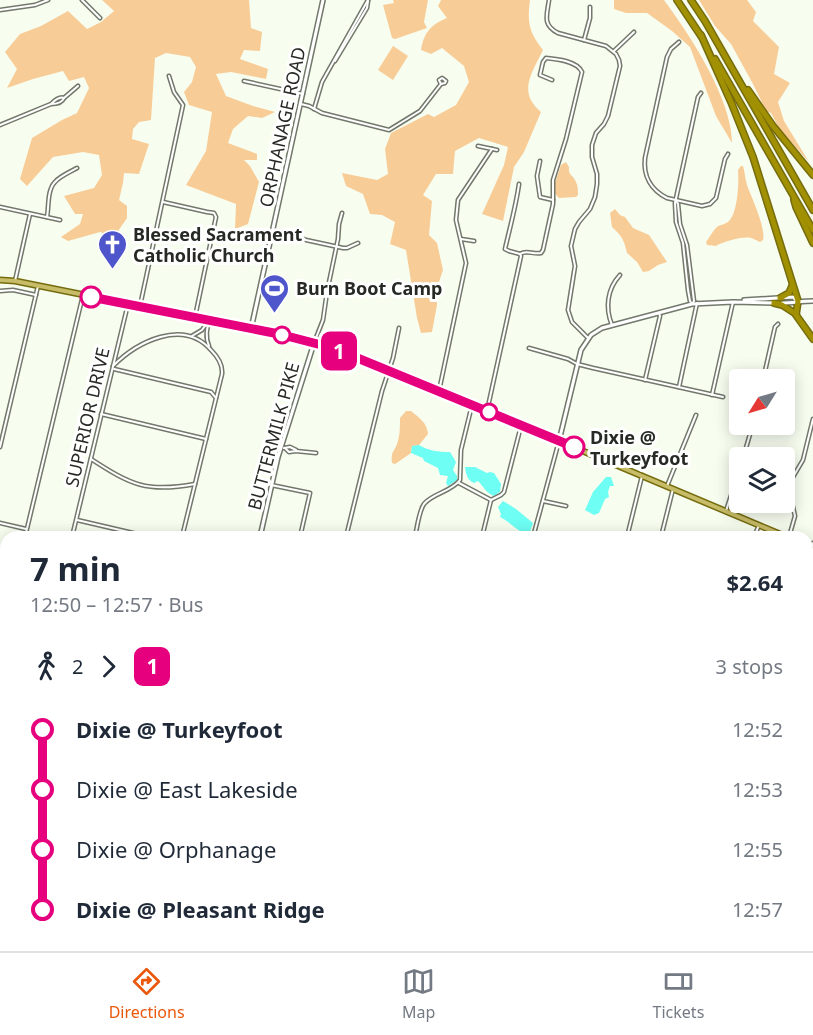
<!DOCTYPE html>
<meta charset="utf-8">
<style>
body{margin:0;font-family:"Noto Sans",sans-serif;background:#f2f2f3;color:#1f2937;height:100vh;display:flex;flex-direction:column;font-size:22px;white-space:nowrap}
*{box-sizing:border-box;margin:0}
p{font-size:20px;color:#747a83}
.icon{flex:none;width:33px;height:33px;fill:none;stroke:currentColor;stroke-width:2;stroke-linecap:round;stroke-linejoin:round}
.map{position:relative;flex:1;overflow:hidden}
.side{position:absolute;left:0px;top:531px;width:813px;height:420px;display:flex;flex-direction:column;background:#fff;border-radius:18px 18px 0 0;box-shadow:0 3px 15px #0003}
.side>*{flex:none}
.badge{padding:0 12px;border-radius:9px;font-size:21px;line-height:39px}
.needle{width:39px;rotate:233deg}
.buttons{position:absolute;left:729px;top:369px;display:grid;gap:12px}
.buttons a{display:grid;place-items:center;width:66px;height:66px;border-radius:6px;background:#fff;box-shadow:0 3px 15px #0003;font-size:30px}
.map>.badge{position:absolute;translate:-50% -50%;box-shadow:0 0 0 3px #fff}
.legs{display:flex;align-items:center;gap:9px;height:66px;padding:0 30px;font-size:20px}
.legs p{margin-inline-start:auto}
.headline{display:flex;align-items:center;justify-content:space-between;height:102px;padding:0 30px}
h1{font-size:33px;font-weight:700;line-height:45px}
ul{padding:0 30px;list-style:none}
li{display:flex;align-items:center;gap:21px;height:60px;font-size:22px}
li i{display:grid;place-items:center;width:9px;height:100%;margin:0 8px;background:currentColor}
li i::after{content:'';width:15px;height:15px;margin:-8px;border:4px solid;border-radius:50%;background:#fff}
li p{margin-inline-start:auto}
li:first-child i{background:linear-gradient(#0000 50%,currentColor 0)}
li:last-child i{background:linear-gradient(currentColor 50%,#0000 0)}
.tab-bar{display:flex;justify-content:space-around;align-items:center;height:84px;border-top:2px solid #e0e1e3;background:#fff;font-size:16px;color:#747a83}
.tab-bar a{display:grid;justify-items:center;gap:3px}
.tab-bar .selected{color:#ea580c}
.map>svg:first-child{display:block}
.green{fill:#f8cc96}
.water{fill:#6efef3}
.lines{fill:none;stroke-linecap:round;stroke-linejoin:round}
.stream{stroke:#6efef3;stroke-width:1.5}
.street-casing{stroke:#72796c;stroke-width:5}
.secondary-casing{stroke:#72796c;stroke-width:6}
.primary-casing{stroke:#766c0e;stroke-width:7}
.highway-casing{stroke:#766c0e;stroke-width:8}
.street{stroke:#fff;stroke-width:2}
.secondary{stroke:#fff;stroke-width:3}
.primary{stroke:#c7bc67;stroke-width:4}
.highway{stroke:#a19002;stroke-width:5}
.line-1-casing{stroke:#fff;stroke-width:14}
.line-1{stroke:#e6007e;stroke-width:9}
.stop-1-dot{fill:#fff;stroke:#e6007e;stroke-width:3}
.labels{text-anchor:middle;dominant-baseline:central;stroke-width:6;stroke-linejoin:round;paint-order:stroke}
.street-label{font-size:18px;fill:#272924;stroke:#fff}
.poi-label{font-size:18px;font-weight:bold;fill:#272924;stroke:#fff;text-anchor:start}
.stop-label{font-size:18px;font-weight:bold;fill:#272924;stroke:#fff;text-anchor:start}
</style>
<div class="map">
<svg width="813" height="951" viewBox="0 0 813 951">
<rect width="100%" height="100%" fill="#f7fef0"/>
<g class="green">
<polygon points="102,0 249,0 251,28 262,32 260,51 244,50 240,59 268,69 266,79 231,72 216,74 226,96 253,106 275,112 262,118 248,116 233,129 228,143 257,154 257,160 244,160 250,166 259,182 248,224 235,229 236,204 186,185 206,151 212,112 189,105 184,92 192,82 196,67 190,57 166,53 155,58 151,120 139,122 133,129 132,139 149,144 139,174 124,173 123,183 119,200 127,206 127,218 114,237 100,232 68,241 61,237 80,224 83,214 75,214 64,196 94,188 102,175 99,155 83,152 53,157 27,186 20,179 32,138 62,120 77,113 89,88 84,77 69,81 63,71 33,79 7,88 17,69 5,52 20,34 41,26 68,11 87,29 101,22 114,11"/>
<polygon points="393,0 428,0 424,22 427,28 395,39 392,38 383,5 394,3"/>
<path d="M441,0H530C527,23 529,32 543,50C532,73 517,92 541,112L524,152L514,167L503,221L482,214L504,165L508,147L479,138L455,151L453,174H436L423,195L432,201L429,235L437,243L443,270L436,291L437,305L432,332L421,333L417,318L406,250L390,244L395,222L382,215L370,214L363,194L346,186L342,173L377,180L388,174L385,149L391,133L428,114L434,117L456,105L469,82L464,66L442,48L431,54L421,50C424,33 430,25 447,18L438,6Z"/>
<path d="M614,0H664C690,35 732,99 732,143L716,116L690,47L672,31L647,13H626L614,9Z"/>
<polygon points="699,0 747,0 756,12 753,21 779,47 774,74 790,83 778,102 784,121 809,162 780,130 771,113 766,111 753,84 731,44 715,26"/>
<polygon points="393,46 408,56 393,80 378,70"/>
<path d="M566,162L569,167C568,175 573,175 576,182C578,186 578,190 578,195L576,197L559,198L555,194V182L561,165Z"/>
<path d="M741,166H743C745,173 745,178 747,185C752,199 766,227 763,240L760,242C758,241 752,238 751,238C743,236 722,242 716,246L707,245L706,242C710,237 713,230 718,226C721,225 725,224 728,222C738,214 739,182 738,170Z"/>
<path d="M615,209L620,215L625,217L633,228L649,235L667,262L658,265L649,271L643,272L637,262L627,253C624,240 622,236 612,227L610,213Z"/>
<path d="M406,411H411C419,418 427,422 428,434L419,445L412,446L411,453L395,464L392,463C391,451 393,454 397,444C400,436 400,427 400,418Z"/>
<polygon points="510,945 592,945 595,949 600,951 504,951"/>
<polygon points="632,945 636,945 636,949 639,945 701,945 707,949 729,951 739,945 758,945 750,951 630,951"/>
</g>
<g class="water">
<path d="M419,445C429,451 438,452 450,452L456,462L453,470L457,476V480L448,486L446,483L448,476L440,475L438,468L424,461L423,458L411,453L412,446Z"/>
<path d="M465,467H475L487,473L490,472L494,473L501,484L500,492L494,496C486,493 484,487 478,481L474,483C467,480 466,474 465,467Z"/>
<polygon points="606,477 611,477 614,486 610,486 608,492 609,497 605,499 599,513 594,515 585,510 593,492"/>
<path d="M503,501L516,509L533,523L529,535C517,532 511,522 500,517L501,514L498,507Z"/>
</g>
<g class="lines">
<g class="stream">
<polyline points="807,902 813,900"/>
<polyline points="592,945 595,949 600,951"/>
<polyline points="513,951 519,945"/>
<polyline points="658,951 682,945 697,951"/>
<polyline points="736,951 743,945"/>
</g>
<defs>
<g id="street">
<polyline points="82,0 100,18"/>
<path d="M549,0C547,15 542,25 558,33L606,46L616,54L619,60L620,66L608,116L604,124L596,133L592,145V157L597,174V184L595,197L590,209L579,222L575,229L571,246L575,266L568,310L572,322L588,338"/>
<polyline points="0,10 35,5 48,0"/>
<polyline points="584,40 590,18 590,7"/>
<path d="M679,42L671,49L667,57L645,158C643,176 651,190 667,198L702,206L710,204L716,198L725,159L728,154"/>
<polyline points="614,51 634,32"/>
<polyline points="335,61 367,8 368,1"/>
<polyline points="244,81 303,94"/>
<polyline points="64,98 78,86"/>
<polyline points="301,104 309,106 322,113 389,130 420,111 441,84 445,83 446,81 442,78 439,80 441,84"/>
<polyline points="314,109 322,82 368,0"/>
<path d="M0,125L51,104C56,104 62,103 64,98C59,96 54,101 51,104"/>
<polyline points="478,146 497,150"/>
<polyline points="540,161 537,176 540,197 553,200"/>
<path d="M519,184C516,206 510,227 505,249L509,251L520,254"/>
<polyline points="676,200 678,204 680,224 687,245 694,301 692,304"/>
<polyline points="163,202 207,212 214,213 216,217 195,317"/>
<polyline points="0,207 60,220"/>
<path d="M47,217C49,207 47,190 55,182C60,176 70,172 77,168"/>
<polyline points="274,230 292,234 306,240 343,248 347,248 358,243"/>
<polyline points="461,239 474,241"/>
<path d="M520,254C527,249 533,255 541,253L543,250L553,204V180L566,139L582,72C577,61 557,59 546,58L543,62L540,75L552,80"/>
<polyline points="15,281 30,214"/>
<polyline points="0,291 13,290 36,295"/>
<polyline points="692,304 690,301 688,290 683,243 676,222 675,203 698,97 701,93"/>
<polyline points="140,306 183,105 174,92 169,76"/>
<path d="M612,325C605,308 607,289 620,275"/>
<polyline points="192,336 202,330 207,323"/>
<polyline points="314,343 323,320 327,292 338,239 339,224 342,213"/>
<path d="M209,346C205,337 207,329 209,321"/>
<polyline points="529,348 568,359 577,364 593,368 723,397"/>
<path d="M113,366C137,342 183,318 211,350C218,357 223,364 222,374L182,537"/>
<polyline points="114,369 211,392 216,398"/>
<polyline points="645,380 660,316 659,313"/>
<polyline points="763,380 775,327 778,324"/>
<polyline points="679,387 697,303"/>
<polyline points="439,391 466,263 456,220 458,200 492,149"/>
<polyline points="712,395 733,302"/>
<polyline points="487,411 521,256 520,254"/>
<polyline points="101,414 206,439"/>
<polyline points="0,447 38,286"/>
<polyline points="284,448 290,447 296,450"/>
<polyline points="285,448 289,452 296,451 316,453"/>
<polyline points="743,458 753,424"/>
<path d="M91,459C131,485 147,493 195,484"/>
<polyline points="459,483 491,500"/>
<polyline points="271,485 310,493 300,537"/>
<polyline points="667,486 696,415"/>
<polyline points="491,500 501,495 504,492 521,426"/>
<polyline points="543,501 566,506"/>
<polyline points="726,511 740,468"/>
<polyline points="77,520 150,537"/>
<polyline points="0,523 26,529"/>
<polyline points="25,537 83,295"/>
<polyline points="72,537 128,304"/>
<polyline points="346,537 382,391 393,358 399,328"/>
<path d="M415,537C417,528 419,511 424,504C433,493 451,492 460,480L461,450L472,405"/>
<polyline points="482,537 491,500"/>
<polyline points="533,537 559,441"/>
<polyline points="627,537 642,476"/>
<polyline points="661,537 673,489"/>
<polyline points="754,537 759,525"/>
<polyline points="789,537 795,516 791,498 790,486 793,477 803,460 813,419"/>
<polyline points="807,552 811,548"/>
<polyline points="807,564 811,555 813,543"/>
<polyline points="807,597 813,600"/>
<polyline points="0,642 6,617"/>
<polyline points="807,642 813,642"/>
<polyline points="807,650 813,652"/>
<polyline points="807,688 813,689"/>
<polyline points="807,739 813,739"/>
<polyline points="807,782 813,783"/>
<polyline points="807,814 813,827"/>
<polyline points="0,861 6,863"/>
<polyline points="807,905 813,896"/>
<polyline points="0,920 6,920"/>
<polyline points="807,935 813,935"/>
<polyline points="215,945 216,951"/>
<polyline points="353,945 374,951"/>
<polyline points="26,951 26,945"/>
<polyline points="65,951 67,945"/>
<polyline points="284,951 287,945"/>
<polyline points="776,951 780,945"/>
</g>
<g id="secondary">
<polyline points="744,300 793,297 796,300"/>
<path d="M782,303C793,303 802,301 813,301"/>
<polyline points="251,329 323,0"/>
<polyline points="559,441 581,350 591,335 602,328 692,304 733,302 775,303"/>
<polyline points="260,537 278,457 314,343"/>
<polyline points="231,951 234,945"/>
</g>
<g id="primary">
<polyline points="0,280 15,281 279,334 333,348 578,449 787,537"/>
<polyline points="807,546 813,549"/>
</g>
<g id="highway">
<polyline points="677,0 701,36"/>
<polyline points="691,0 705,21 813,210"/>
<polyline points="701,35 731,102 753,157 798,301 796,315 813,339"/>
<polyline points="715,59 813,230"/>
<polyline points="748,90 773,126 813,175"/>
<polyline points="794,200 796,207 813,243"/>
<polyline points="780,298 789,293 792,286"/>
<polyline points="774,303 782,305 796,314"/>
</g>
</defs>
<use href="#street" class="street-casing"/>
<use href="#secondary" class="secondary-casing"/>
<use href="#primary" class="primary-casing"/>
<use href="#highway" class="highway-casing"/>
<use href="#street" class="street"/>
<use href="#secondary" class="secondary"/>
<use href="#primary" class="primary"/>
<use href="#highway" class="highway"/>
</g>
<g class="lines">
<defs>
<polyline id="line-1" points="91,297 279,334 333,348 574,447"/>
</defs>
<use href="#line-1" class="line-1-casing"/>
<use href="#line-1" class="line-1"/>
</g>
<defs>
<symbol id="church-pin" viewBox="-11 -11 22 30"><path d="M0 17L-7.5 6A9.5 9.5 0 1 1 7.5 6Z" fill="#4f55cb" stroke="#fff"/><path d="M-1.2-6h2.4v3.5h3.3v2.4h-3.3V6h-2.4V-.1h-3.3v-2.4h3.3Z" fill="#fff"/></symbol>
<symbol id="stadium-pin" viewBox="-11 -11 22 30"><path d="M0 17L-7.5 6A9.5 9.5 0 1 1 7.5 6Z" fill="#4f55cb" stroke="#fff"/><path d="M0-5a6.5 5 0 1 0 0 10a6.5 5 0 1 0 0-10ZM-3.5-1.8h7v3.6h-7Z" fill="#fff"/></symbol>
</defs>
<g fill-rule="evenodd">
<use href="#church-pin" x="96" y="228" width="33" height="45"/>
<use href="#stadium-pin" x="258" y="272" width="33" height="45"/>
</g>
<g class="stop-1-dot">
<circle cx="91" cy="297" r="10"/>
<circle cx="282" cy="335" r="8"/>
<circle cx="489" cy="412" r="8"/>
<circle cx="574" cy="447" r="10"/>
</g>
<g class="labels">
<g class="street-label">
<text transform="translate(282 127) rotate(-78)">ORPHANAGE ROAD</text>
<text transform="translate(87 417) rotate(-77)">SUPERIOR DRIVE</text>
<text transform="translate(273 436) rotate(-75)">BUTTERMILK PIKE</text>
</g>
<g class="poi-label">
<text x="133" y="234">Blessed Sacrament<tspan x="133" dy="21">Catholic Church</tspan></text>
<text x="296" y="288">Burn Boot Camp</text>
</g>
<g class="stop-label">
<text x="590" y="437">Dixie @<tspan x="590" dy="21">Turkeyfoot</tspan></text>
</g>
</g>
</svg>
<div class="buttons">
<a><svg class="needle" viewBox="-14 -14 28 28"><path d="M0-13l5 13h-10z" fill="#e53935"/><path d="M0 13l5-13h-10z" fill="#747a83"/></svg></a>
<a><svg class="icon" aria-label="layers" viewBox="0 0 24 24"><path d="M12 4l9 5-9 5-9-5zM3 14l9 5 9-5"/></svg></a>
</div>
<b class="badge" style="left:339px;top:351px;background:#e6007e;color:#fff">1</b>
<section class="side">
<div class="headline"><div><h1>7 min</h1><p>12:50 – 12:57 · Bus</p></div><b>$2.64</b></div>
<div class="legs"><svg class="icon" aria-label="walk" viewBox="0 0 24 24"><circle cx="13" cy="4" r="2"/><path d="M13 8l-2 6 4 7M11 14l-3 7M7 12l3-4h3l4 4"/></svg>2<svg class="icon" aria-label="forward" viewBox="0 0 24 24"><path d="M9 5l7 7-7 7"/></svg><b class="badge" style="background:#e6007e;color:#fff">1</b><p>3 stops</p></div>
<ul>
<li><i style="color:#e6007e"></i><b>Dixie @ Turkeyfoot</b><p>12:52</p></li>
<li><i style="color:#e6007e"></i><span>Dixie @ East Lakeside</span><p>12:53</p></li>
<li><i style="color:#e6007e"></i><span>Dixie @ Orphanage</span><p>12:55</p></li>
<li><i style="color:#e6007e"></i><b>Dixie @ Pleasant Ridge</b><p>12:57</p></li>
</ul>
</section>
</div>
<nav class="tab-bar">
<a class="selected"><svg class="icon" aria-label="directions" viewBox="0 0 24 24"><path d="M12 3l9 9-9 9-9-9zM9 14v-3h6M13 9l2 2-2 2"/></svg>Directions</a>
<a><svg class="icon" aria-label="map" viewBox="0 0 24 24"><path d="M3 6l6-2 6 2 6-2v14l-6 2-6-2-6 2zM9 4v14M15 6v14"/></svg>Map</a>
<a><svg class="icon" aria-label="tickets" viewBox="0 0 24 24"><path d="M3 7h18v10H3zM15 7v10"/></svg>Tickets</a>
</nav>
